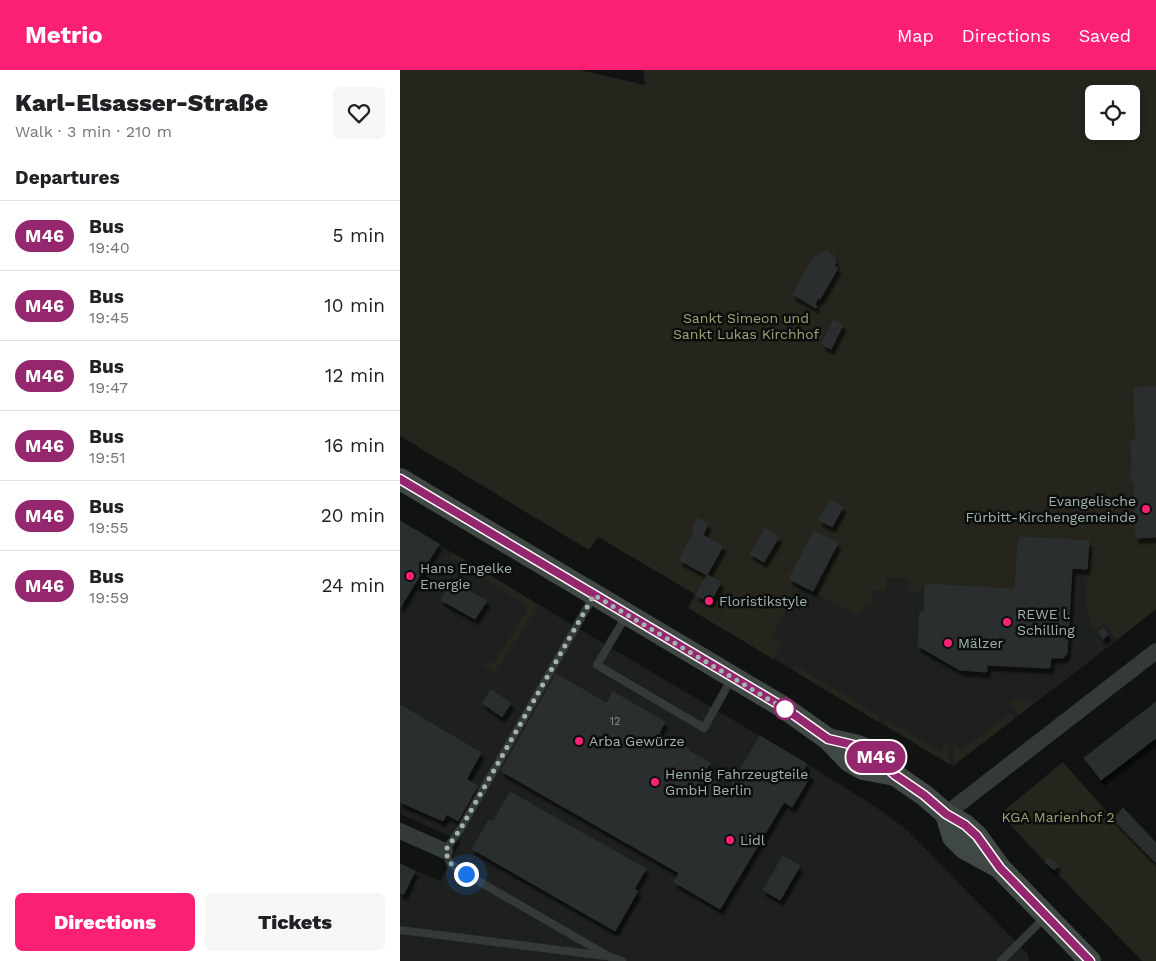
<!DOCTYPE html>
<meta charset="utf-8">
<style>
body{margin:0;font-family:"Work Sans",sans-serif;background:#f6f6f6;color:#202124;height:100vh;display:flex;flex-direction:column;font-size:19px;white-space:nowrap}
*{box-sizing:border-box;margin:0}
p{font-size:16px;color:#757577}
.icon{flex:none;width:28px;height:28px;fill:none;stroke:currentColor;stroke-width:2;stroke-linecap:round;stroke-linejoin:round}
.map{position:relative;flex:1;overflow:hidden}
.side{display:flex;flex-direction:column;background:#fff;width:400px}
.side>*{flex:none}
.badge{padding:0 10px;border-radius:16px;font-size:18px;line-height:32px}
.controls{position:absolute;left:685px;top:15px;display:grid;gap:10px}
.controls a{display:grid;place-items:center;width:55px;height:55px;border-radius:8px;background:#fff;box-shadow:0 2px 8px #0003;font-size:25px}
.you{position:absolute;width:25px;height:25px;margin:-12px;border:4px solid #fff;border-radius:50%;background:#1a73e8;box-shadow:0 0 0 8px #1a73e833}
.map>.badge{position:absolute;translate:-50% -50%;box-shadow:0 0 0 2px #fff}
h2{padding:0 15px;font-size:19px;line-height:45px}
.round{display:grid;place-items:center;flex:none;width:52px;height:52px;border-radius:8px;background:#f6f6f6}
.head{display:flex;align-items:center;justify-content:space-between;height:85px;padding:0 15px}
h1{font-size:24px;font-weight:800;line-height:38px}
.cta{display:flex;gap:10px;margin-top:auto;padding:10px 15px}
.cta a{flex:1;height:58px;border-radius:8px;background:#fc2075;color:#fff;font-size:20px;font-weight:800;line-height:58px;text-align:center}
.cta a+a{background:#f6f6f6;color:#202124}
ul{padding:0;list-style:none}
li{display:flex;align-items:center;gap:15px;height:70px;padding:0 15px;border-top:1px solid #e0e0e0}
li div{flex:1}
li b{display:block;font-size:19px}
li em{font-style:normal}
li .badge{min-width:55px;font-weight:700;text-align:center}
header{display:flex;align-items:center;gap:30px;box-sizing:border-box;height:70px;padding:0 25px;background:#fc2075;color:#fff}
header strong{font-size:24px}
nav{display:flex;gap:28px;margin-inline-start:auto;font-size:18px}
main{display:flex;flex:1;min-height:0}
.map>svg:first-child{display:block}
.built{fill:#1d201f}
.green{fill:#25251d;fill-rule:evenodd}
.building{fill:#2c2f2f;stroke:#2b2f2f;filter:url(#shadow)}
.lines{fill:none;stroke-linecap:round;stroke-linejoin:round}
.lane{stroke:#343a38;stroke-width:8}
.street{stroke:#343a38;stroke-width:16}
.secondary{stroke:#404845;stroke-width:22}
.line-casing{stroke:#fff;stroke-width:11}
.line{stroke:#95276e;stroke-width:8}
.walk{stroke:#a1b4ad;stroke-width:5;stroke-dasharray:0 9}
.poi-dot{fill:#fc2075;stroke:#0c0e0d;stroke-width:2}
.stop-dot{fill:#fff;stroke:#95276e;stroke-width:2.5}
.labels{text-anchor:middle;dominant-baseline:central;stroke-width:5;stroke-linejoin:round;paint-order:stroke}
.number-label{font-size:11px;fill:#84938e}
.park-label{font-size:14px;fill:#a0a177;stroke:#0c0e0d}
.poi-label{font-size:14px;fill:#a1b4ad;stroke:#0c0e0d;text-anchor:start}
</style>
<header>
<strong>Metrio</strong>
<nav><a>Map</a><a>Directions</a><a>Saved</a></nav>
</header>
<main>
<section class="side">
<div class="head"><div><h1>Karl-Elsasser-Straße</h1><p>Walk · 3 min · 210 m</p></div><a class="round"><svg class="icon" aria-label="heart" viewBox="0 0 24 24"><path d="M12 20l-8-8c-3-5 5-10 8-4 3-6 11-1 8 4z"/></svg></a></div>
<h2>Departures</h2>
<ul>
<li><span class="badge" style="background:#95276e;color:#fff">M46</span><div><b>Bus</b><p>19:40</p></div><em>5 min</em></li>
<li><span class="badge" style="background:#95276e;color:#fff">M46</span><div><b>Bus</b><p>19:45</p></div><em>10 min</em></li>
<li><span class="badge" style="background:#95276e;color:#fff">M46</span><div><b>Bus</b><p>19:47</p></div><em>12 min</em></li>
<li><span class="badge" style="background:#95276e;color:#fff">M46</span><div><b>Bus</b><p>19:51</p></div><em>16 min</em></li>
<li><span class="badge" style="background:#95276e;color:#fff">M46</span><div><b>Bus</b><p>19:55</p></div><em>20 min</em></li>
<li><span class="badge" style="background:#95276e;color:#fff">M46</span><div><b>Bus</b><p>19:59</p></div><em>24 min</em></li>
</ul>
<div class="cta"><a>Directions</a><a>Tickets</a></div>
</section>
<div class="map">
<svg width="756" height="891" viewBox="0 0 756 891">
<defs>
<filter id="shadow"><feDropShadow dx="3" dy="5.5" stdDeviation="1" flood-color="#0009"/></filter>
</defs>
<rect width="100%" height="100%" fill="#111313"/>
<g class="built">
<polygon points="700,413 704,552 717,570 553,696 354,577 389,509 476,503 618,437"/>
<polygon points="0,451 176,557 407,694 473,735 507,760 628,884 629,891 0,891 0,794 40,811 61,771 0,744"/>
</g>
<g class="green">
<path d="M0,0H180L245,15L243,0H756V539L717,570L704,553L693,561L686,533L689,471L620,467L618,474L615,519L526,514L520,521H507L508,509L486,507V520H473L472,537L465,534L457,545L401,515L371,568L382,574L373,589L288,538L295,524L198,467L189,480L0,366ZM694,24H731V61H694Z"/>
<polygon points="53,483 139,535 95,603 77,592 89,594 95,591 126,542 126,537 123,533 50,488"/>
<polygon points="395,595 481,647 478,652 393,600"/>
<polygon points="614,631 636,631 619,645 610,633"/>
<polygon points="610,643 614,649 556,693 554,691 553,672 561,681"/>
<polygon points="486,649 541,682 547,671 548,674 549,694 483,654"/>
<polygon points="663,692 713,749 756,793 756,891 742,891 654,800 657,796 649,788 645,792 600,744"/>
</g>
<g class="building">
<polygon points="427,180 429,181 428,183 433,185 434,185 435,192 437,192 434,195 438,198 420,229 418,228 415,234 417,236 416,238 392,224 393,223 394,223 398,217 397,216 398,214 409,197 408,196 415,185 420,187 421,186 419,183 421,182 422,184 426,182"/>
<polygon points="434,250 443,255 431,279 422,274"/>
<polygon points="756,317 756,370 736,370 735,347 739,347 738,319 734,320 734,318"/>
<polygon points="738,319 739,347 735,347 734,320"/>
<polygon points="736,370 756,370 756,467 736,468 734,411 732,411 731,371"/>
<polygon points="430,430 443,437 432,457 419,450"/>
<polygon points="298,448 308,454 303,465 292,459"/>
<polygon points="0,451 39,474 0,538"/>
<polygon points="365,459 379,467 364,492 350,484"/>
<polygon points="295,461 323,476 307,505 279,490"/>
<polygon points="414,461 438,473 413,521 389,509"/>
<polygon points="620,467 689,471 687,499 672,498 667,584 663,588 651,588 650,598 587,595 587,602 560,600 518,576 520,542 524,542 525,514 615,519 618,474"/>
<polygon points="307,505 321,512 310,533 296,525"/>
<polygon points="52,511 87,531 75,549 41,530"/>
<polygon points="703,558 708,565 703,569 699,562"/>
<polygon points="156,604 280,676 281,674 289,679 288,680 310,693 303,705 329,720 279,803 101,701"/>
<polygon points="91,620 111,633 102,647 82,633"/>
<polygon points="213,622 265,652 259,663 207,633"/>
<polygon points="756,632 756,668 701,710 684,688"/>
<polygon points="0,635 81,683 43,751 0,732"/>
<polygon points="360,666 407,694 403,700 411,705 392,737 384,732 320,839 274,812"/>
<polygon points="66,709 78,716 58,751 46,744"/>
<polygon points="110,722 246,799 234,819 238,821 215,861 72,779 89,750 93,752"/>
<polygon points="723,738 756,773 756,793 713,749"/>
<polygon points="383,786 400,796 380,830 363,820"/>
<polygon points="649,788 658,796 654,800 645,792"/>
<polygon points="0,794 15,801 4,824 0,823"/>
</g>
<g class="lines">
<g class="lane">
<polyline points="193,527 61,758 45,781 50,793 66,804 210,887 222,891"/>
<polyline points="226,546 197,595 304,658 332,608"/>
<polyline points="0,860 206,886"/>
<polyline points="601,891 645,847"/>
</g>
<g class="street">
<polyline points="546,744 756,581"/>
<polyline points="0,761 45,781"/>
</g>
<g class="secondary">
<polyline points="0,409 383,637 428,669 449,691 463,699 495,705"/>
<polyline points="428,669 458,676 465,679 472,684 495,705 524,725 546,744 565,755 577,766 600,798 690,891"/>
<polyline points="546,744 553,767 564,778 595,795"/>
</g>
</g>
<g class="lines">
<defs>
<polyline id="line" points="0,409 383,637 428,669 458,676 472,684 495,705 524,725 546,744 565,755 577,766 600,798 690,891"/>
</defs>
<use href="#line" class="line-casing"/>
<use href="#line" class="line"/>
<polyline class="walk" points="66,804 50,793 45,781 61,758 194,525 385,639"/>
</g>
<g class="poi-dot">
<circle cx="746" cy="439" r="5"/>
<circle cx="10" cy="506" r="5"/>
<circle cx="309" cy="531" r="5"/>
<circle cx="607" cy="552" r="5"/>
<circle cx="548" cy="573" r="5"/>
<circle cx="179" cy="671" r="5"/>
<circle cx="255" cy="712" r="5"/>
<circle cx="330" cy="770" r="5"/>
</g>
<circle class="stop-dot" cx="385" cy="639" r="10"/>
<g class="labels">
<g class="number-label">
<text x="215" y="651">12</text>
</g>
<g class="park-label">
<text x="346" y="248">Sankt Simeon und<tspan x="346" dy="16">Sankt Lukas Kirchhof</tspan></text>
<text x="658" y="747">KGA Marienhof 2</text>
</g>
<g class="poi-label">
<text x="736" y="431" text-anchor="end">Evangelische<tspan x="736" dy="16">Fürbitt-Kirchengemeinde</tspan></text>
<text x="20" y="498">Hans Engelke<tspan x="20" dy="16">Energie</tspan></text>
<text x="319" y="531">Floristikstyle</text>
<text x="617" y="544">REWE l.<tspan x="617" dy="16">Schilling</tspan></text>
<text x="558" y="573">Mälzer</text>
<text x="189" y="671">Arba Gewürze</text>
<text x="265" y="704">Hennig Fahrzeugteile<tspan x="265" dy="16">GmbH Berlin</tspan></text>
<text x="340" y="770">Lidl</text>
</g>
</g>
</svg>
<div class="controls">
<a><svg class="icon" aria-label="locate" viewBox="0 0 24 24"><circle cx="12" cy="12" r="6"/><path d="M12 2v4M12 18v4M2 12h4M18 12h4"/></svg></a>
</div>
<div class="you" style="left:66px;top:804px"></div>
<b class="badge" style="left:476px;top:687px;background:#95276e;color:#fff">M46</b>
</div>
</main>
